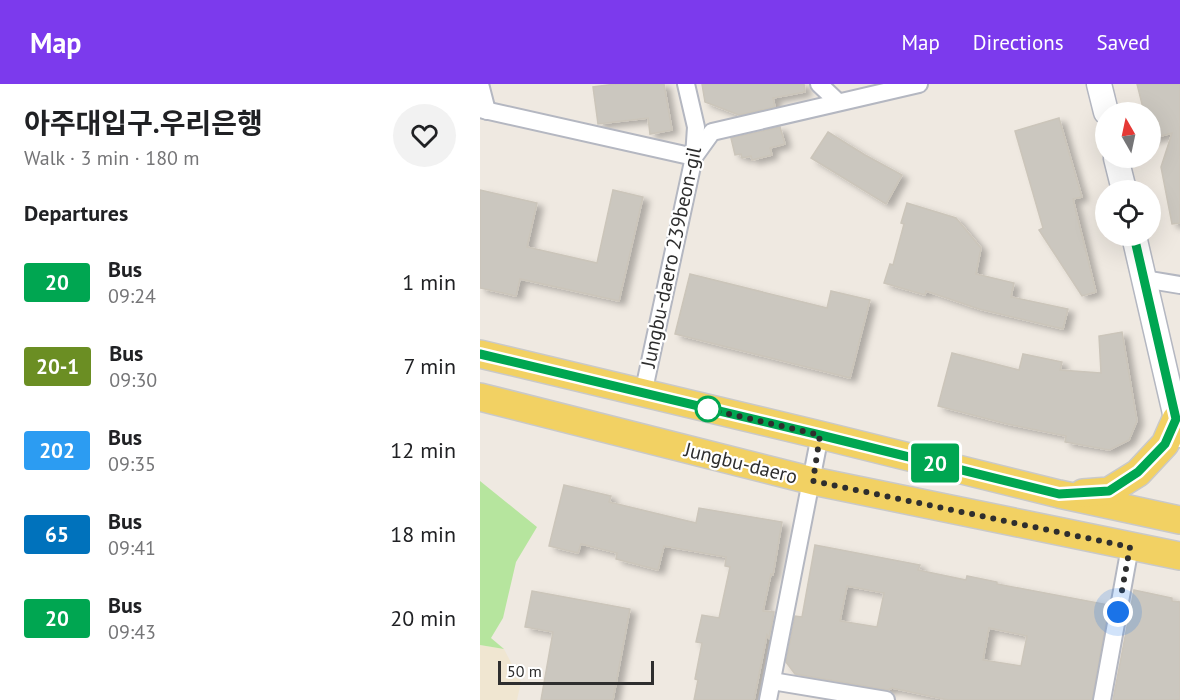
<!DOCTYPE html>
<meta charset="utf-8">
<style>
body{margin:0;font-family:"PT Sans","Noto Sans KR",sans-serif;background:#f2f2f2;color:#202124;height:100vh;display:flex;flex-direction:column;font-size:22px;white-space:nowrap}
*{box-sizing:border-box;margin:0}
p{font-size:20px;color:#757577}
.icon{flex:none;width:33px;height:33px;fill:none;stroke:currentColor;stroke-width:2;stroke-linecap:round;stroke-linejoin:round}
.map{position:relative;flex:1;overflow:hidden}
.panel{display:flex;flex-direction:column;background:#fff;width:480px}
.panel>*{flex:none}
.badge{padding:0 12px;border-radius:4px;font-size:21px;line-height:39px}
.needle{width:39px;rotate:351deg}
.tools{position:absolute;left:615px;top:18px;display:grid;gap:12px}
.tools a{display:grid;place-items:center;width:66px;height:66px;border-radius:50%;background:#fff;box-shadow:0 6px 24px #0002;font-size:30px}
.scale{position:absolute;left:18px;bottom:15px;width:156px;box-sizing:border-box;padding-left:6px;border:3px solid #2e2e2e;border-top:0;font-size:16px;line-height:21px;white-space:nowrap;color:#2e2e2e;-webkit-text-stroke:4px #fff;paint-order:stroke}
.you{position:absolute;width:30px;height:30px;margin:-15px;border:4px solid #fff;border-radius:50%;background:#1a73e8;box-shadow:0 0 0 9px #1a73e833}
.map>.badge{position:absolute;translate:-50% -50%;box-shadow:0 0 0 3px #fff}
h2{padding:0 24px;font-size:22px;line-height:54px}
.round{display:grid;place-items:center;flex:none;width:63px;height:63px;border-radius:32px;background:#f2f2f2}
.summary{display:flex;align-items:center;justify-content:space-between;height:102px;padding:0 24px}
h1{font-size:28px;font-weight:700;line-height:45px}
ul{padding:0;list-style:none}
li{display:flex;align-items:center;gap:18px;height:84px;padding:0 24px}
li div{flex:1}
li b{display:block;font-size:22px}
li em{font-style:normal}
li .badge{min-width:66px;font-weight:700;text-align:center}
header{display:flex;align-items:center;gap:36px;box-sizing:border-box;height:84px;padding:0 30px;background:#7c3aed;color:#fff}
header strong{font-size:28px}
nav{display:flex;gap:33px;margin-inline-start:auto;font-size:21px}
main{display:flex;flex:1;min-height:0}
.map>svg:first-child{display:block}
.education{fill:#f0e6d1}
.green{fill:#b6e59e}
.building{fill:#cbc7bf;stroke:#cbc5ba;stroke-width:1.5;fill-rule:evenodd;filter:url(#shadow)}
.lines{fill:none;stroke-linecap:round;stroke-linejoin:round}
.street-casing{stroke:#b4b7c1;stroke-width:20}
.secondary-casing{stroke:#b4b7c1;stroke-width:27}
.primary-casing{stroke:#c9c9c9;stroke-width:30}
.street{stroke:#fff;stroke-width:16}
.secondary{stroke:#fff;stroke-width:24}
.primary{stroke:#f2d163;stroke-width:27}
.line-casing{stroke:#fff;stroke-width:14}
.line{stroke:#00a651;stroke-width:9}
.walk{stroke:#2e2e2e;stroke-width:6;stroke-dasharray:0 10.8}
.stop-dot{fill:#fff;stroke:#00a651;stroke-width:3}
.labels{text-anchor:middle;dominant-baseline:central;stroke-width:4.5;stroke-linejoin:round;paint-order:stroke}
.street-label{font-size:20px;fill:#2e2e2e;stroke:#fff}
</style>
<header>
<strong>Map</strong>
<nav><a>Map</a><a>Directions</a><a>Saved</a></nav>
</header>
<main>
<section class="panel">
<div class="summary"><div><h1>아주대입구.우리은행</h1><p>Walk · 3 min · 180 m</p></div><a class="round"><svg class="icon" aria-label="heart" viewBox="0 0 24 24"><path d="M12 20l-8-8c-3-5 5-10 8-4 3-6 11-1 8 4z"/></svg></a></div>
<h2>Departures</h2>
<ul>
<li><span class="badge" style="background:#00a651;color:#fff">20</span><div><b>Bus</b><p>09:24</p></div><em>1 min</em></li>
<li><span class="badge" style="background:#6b8e23;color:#fff">20-1</span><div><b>Bus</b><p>09:30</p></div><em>7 min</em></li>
<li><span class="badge" style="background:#2c9cf2;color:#fff">202</span><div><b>Bus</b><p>09:35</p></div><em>12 min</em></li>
<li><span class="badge" style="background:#0072bc;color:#fff">65</span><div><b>Bus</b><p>09:41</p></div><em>18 min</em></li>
<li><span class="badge" style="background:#00a651;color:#fff">20</span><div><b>Bus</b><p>09:43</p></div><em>20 min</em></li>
</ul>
</section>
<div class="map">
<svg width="700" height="616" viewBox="0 0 700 616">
<defs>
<filter id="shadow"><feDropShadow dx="6" dy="4" stdDeviation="3" flood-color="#0004"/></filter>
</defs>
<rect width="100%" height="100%" fill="#efe9e1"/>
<polygon class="education" points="0,561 24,565 41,598 37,616 0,616"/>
<polygon class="green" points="0,397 57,443 36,478 23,534 11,554 24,565 0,561"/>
<g class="building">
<polygon points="136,0 184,0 192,46 170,50 168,34 118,40 113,3"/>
<polygon points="222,0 324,0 325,8 293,14 295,23 259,31 225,18"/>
<polygon points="657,0 700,0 700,139 692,140 681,83 692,49 670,55 670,28 664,28"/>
<polygon points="579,34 602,113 593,115 616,208 602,212 559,146 563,144 535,47"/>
<polygon points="300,43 305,60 290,64 292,71 272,76 271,72 262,74 261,70 255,71 251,54"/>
<polygon points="348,48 385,71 422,91 406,120 331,74"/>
<polygon points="0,106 57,119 47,163 117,179 133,106 163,113 139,217 40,195 36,212 0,204"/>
<polygon points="427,119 476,134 501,164 496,190 534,199 531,213 588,225 583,245 499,225 446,207 445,211 404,199 410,180 413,181 424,140 421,139"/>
<polygon points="210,190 347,224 351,207 390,216 370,294 195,250"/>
<polygon points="642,248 657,337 649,356 629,366 585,358 586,352 527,340 458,322 472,269 539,286 543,270 582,278 580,286 621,289 619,252"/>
<polygon points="84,401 131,412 129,418 216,439 219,424 302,438 293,491 291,490 283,527 294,528 289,554 287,551 274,616 214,616 218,596 215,595 222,559 216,558 222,531 239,534 250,483 245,482 246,473 184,462 178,486 136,475 137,469 101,460 98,469 69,462"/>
<path d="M335,461L440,481L438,486L486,496L487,492L517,498V500L629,521L612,616H468L412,604L408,606L315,590L306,578L315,532L322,533ZM367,502L404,509L397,543L360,537ZM509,544L547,552L541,582L503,576Z"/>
<polygon points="654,506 692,514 692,517 700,518 700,616 633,616"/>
<polygon points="52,507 150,525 133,616 61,616 73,548 45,543"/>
</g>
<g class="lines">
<defs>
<g id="street">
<polyline points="0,0 7,27"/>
<polyline points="339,0 358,18"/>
<polyline points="0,25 214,73 232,48 439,0"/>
<polyline points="664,195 700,201"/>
<polyline points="163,310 214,73 216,43 206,0"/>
<polyline points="292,597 406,616"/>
<polyline points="288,616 340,351"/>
<polyline points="622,616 650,463"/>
</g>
<g id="secondary">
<polyline points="619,0 626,28"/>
<polyline points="636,74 644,106"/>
<polyline points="654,152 700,351"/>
</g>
<g id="primary">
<polyline points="0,270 340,351 579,410 700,436"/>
<polyline points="0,313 333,397 700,472"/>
<polyline points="603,409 629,407 658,389 685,360 696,335"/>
</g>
</defs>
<use href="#street" class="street-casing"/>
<use href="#secondary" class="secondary-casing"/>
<use href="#primary" class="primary-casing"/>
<use href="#street" class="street"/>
<use href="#secondary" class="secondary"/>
<use href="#primary" class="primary"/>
</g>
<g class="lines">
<defs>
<polyline id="line" points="0,270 340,351 579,410 629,407 658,388 685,360 696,335 654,152"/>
</defs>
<use href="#line" class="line-casing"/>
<use href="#line" class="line"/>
<polyline class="walk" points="228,325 340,351 333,397 650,463 638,528"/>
</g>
<circle class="stop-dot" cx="228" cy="325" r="12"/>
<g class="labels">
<g class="street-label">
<text transform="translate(191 173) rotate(-78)">Jungbu-daero 239beon-gil</text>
<text transform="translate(261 379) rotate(14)">Jungbu-daero</text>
</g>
</g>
</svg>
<div class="tools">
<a><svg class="needle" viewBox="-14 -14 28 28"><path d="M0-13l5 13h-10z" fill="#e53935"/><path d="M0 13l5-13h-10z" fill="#757577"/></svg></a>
<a><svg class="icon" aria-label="locate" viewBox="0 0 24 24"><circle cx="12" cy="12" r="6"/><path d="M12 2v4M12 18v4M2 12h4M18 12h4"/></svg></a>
</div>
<div class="scale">50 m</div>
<div class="you" style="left:638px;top:528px"></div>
<b class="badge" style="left:455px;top:379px;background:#00a651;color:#fff">20</b>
</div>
</main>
